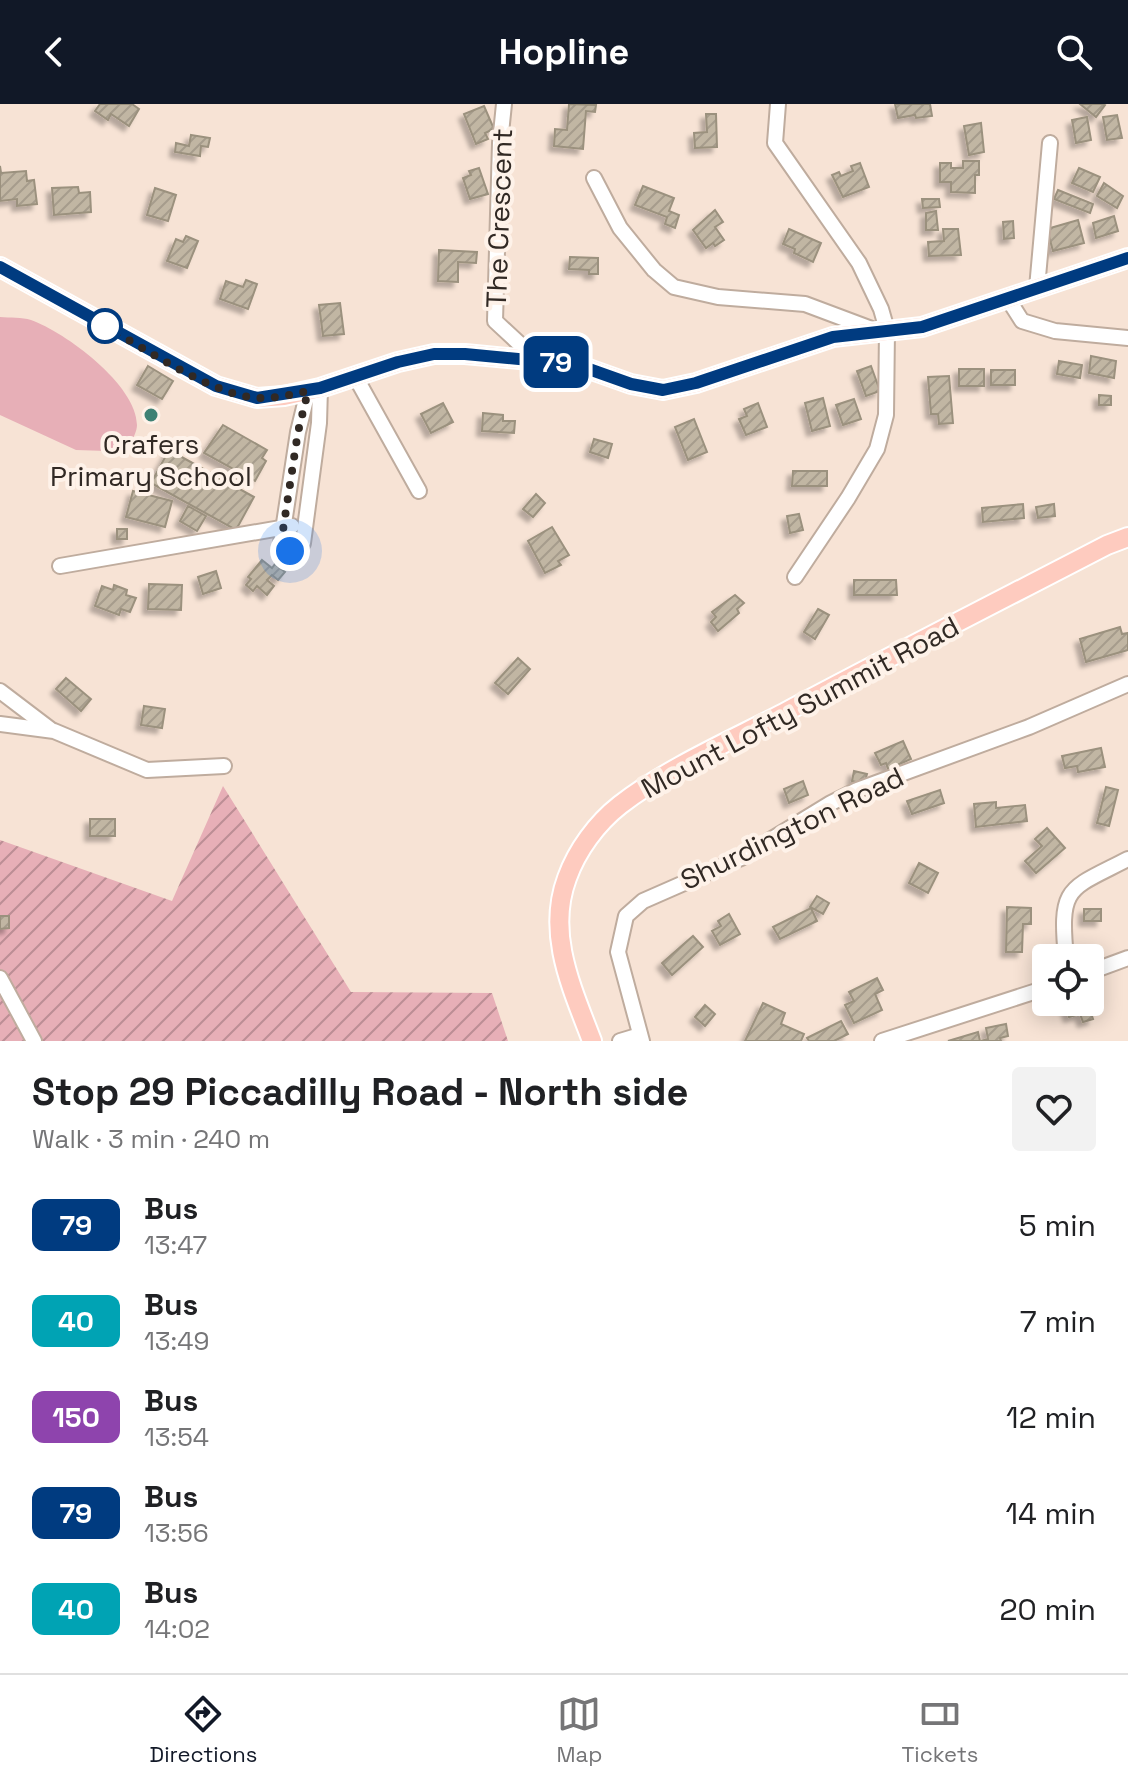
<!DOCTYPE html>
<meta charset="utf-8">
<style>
body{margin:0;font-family:"Space Grotesk",sans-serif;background:#f2f2f2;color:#202124;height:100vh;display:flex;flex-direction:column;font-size:30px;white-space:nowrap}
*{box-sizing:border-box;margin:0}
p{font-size:26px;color:#757577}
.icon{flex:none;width:44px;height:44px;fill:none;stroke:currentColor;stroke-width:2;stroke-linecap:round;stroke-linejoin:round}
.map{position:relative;height:937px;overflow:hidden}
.panel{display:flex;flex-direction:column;background:#fff;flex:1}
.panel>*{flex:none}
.badge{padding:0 16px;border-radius:12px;font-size:28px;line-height:52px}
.fabs{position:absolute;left:1032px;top:840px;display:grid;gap:16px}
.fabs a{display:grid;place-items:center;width:72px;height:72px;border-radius:8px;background:#fff;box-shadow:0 4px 20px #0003;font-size:40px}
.you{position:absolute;width:40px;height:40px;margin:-20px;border:6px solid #fff;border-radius:50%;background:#1a73e8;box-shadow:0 0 0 12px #1a73e833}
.map>.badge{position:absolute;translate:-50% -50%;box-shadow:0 0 0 4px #fff}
.round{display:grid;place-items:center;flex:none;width:84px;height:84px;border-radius:8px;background:#f2f2f2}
.headline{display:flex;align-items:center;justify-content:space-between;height:136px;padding:0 32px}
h1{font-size:38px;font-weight:700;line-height:60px}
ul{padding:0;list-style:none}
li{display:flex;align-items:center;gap:24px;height:96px;padding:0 32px}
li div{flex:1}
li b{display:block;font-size:30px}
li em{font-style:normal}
li .badge{min-width:88px;font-weight:700;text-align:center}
header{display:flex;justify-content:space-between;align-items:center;height:104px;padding:0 32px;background:#111827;color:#fff;font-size:36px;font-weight:700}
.tab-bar{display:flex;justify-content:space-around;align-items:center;height:112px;border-top:2px solid #e0e0e0;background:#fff;font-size:22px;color:#757577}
.tab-bar a{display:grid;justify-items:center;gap:4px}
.tab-bar .current{color:#111827}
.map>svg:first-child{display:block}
.green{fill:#e7afb7}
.garden{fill:url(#garden-furrows)}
.building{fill:url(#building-hatch);stroke:#9b917e;stroke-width:2;filter:url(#shadow)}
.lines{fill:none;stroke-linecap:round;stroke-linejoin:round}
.minor-casing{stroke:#bfac9e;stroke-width:18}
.major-casing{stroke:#fff;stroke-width:22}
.minor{stroke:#fff;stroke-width:14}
.major{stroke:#fecbbf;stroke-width:18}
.line-casing{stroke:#fff;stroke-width:18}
.line{stroke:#003b80;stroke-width:12}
.walk{stroke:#312924;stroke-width:8;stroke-dasharray:0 14.4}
.stop-dot{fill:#fff;stroke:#003b80;stroke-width:4}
.poi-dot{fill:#3e8174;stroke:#fef2e9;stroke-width:3}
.labels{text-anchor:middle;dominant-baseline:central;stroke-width:8;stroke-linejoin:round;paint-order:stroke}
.street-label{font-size:28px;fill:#312924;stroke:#fef2e9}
.poi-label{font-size:28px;fill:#312924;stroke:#fef2e9}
</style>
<header><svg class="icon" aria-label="back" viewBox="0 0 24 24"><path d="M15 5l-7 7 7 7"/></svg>Hopline<svg class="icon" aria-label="search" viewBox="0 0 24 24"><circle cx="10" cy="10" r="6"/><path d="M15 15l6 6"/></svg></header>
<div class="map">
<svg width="1128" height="937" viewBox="0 0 1128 937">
<defs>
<pattern id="garden-furrows" width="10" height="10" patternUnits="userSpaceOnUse" patternTransform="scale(2)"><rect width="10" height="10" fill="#e7afb7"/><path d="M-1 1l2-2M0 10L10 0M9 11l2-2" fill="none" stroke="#bc8e95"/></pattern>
<pattern id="building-hatch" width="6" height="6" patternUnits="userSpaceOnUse" patternTransform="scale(2)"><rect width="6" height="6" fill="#c1b6a3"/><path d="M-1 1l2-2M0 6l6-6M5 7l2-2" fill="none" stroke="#a69c8c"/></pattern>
<filter id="shadow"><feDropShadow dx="-5" dy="5" stdDeviation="2" flood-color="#0004"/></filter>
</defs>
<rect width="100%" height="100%" fill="#f7e3d5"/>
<path class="green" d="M0,213C10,214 22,213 31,216C65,228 137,281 137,321C137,327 133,334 131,339L107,347L76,346L0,311Z"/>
<polygon class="garden" points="223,682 351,888 492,889 508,937 0,937 0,736 172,797"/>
<g class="building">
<polygon points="100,0 132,0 139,5 129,22 111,10 108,16 95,7"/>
<polygon points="569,0 596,1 595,8 586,7 583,45 554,42 555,25 567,26"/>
<polygon points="895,0 930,0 932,12 916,14 915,11 898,14"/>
<polygon points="1080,0 1103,0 1105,1 1096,13"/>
<polygon points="484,2 494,25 485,29 488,35 476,40 464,10"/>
<polygon points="706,10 716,10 717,43 695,44 694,29 707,28"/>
<polygon points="1117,11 1122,34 1107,36 1103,13"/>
<polygon points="1087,13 1091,36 1076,39 1072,16"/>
<polygon points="981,19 984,48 969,51 964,22"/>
<polygon points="191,31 210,34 208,43 201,42 200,52 175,48 176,39 189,42"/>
<polygon points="963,57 979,57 979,71 975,71 975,89 951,88 951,78 940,78 940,59 951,59 951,64 963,64"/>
<polygon points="860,59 869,83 843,93 832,71 839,68 841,72 853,67 851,62"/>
<polygon points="0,62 1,69 26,67 27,77 34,76 37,100 17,102 17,95 0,97"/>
<polygon points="479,64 488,90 470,95 463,74 471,71 469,67"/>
<polygon points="1079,64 1100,73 1093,88 1072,79"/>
<polygon points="1104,79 1123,92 1117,104 1097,92"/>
<polygon points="643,82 674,94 669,107 679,111 675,124 665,120 667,113 635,101"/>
<polygon points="78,83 79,89 90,88 91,108 54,111 52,84"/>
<polygon points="155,84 176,91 168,117 147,111"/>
<polygon points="1058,86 1093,100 1090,109 1054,95"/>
<polygon points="922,95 939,95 940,103 923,104"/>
<polygon points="715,106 723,118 715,123 724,136 715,142 713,139 706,144 693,126"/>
<polygon points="936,107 938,126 926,126 926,109"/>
<polygon points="1114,112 1118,127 1096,134 1093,119"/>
<polygon points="1078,116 1084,139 1053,147 1047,125"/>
<polygon points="1013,117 1014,134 1004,135 1003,118"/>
<polygon points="789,125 821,139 813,158 794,149 795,145 783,140"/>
<polygon points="943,125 958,125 961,151 929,152 928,138 944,137"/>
<polygon points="186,132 198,137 187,164 167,157 176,135 183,138"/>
<polygon points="439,146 477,148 476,159 458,158 458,178 438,177"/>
<polygon points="570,153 598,154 598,170 589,170 589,166 569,165"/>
<polygon points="246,176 257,180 248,205 220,195 226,177 243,183"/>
<polygon points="340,199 344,230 323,232 319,201"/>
<polygon points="1091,252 1116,257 1114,274 1089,269"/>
<polygon points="1059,257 1082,261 1080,274 1057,270"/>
<polygon points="148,262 173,277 162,295 137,281"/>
<polygon points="871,262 880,287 866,292 857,267"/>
<rect x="959" y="265" width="25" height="17"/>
<rect x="991" y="266" width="24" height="15"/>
<polygon points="949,272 953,319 939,320 938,310 931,310 928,273"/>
<polygon points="1099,291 1111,292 1111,301 1099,301"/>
<polygon points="823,294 830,322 812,327 805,299"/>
<polygon points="854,295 861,315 843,321 836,301"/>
<polygon points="443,299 453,318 431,329 421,310"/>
<polygon points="758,299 767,323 746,331 739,315 747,312 744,305"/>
<polygon points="483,309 503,311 503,317 515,317 514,329 482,327"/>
<polygon points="694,315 707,348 688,356 675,323"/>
<polygon points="223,321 267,346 262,354 266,357 255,377 204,349"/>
<polygon points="594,335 612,340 608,354 590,348"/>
<polygon points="169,346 254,393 236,426 151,379"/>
<polygon points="793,367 827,367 827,382 792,382"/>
<polygon points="133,387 172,397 165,423 126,413"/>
<polygon points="536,390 545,399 533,413 523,405"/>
<polygon points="1023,400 1024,414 983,418 982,404"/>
<polygon points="1054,400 1055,412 1038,414 1036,403"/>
<polygon points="188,402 206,412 197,427 180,417"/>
<polygon points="799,410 803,426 790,429 787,412"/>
<polygon points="552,423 569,451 558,457 561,461 545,469 528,437"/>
<rect x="117" y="425" width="10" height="10"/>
<polygon points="262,456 272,464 275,460 285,468 278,476 272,471 267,476 274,482 267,491 257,482 253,487 246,481 251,475 248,473"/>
<polygon points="216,467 221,484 203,490 198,473"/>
<polygon points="854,476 896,476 897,491 854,491"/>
<polygon points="149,480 182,481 181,506 148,505"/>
<polygon points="114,481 127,486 126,491 136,494 130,508 121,505 119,511 95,502 102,482 113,486"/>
<polygon points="735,491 744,499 737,505 739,509 718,527 711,518 716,513 712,508"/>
<polygon points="818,505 829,511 815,535 804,528"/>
<polygon points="1120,523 1122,530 1128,529 1128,546 1086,558 1080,535"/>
<polygon points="518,554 530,565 508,590 495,579"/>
<polygon points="66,574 91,595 81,607 56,585"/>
<polygon points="144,602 165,605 162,624 141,621"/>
<polygon points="903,637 911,655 888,665 886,659 881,661 875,649"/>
<polygon points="1101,644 1105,663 1078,668 1077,662 1065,664 1062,652"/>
<polygon points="854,667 867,670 864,680 852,677"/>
<polygon points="803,677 808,691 789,699 784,685"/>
<polygon points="1106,683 1118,686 1109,722 1097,719"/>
<polygon points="940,686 944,699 912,710 907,697"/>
<polygon points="996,698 996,704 1025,701 1027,717 976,723 974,700"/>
<rect x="90" y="715" width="25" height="17"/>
<polygon points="1047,724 1065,744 1036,769 1025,757 1042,742 1035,735"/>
<polygon points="919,759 938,769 928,789 909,779"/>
<polygon points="817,792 829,799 823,810 810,803"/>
<polygon points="1007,803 1031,804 1031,820 1023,820 1022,848 1006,848"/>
<polygon points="811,804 817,817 780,835 773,823"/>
<rect x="1084" y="805" width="17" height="12"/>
<polygon points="729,810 740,830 720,841 712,827 721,822 718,817"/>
<polygon points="0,812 9,812 9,824 0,825"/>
<polygon points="693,832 703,843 672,871 662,859"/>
<polygon points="877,874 883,886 875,890 882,906 854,919 845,901 854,897 849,888"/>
<polygon points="1076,898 1082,898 1084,902 1088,900 1093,915 1083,918 1080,910 1069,913 1065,901"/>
<polygon points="763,899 785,909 781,920 804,930 801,937 745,937"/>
<polygon points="705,901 715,910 705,922 695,913"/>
<polygon points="841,917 848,930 834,937 809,937 807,934"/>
<polygon points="1006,920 1008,932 1000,934 1001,937 981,937 988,935 986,924"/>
<polygon points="978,928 980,937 948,937"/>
</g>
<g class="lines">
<defs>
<g id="minor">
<polyline points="504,0 500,39 495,217 538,257"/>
<polyline points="778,0 775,39 859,159 881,205 887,226 886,311 877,345 848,394 795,473"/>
<polyline points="594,74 620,124 654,166 674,183 718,193 805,200 877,227"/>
<polyline points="1037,184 1050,39"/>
<polyline points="1008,195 1022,217 1055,227 1128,234"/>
<polyline points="355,272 419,387"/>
<polyline points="308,287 298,328 281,439 290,447 303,439 319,319 320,284"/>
<polyline points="60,462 292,422"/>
<polyline points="0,587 50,625"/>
<polyline points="0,620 54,627 147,666 224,662"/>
<path d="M1066,854C1059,781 1068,786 1128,755"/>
<polyline points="1090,868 1128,854"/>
<polyline points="0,874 34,937"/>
<polyline points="620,937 640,931"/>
<polyline points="642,937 618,848 626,812 643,797 741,754 831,699 857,686 1029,623 1128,580"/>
<polyline points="882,937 1046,884"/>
</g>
<g id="major">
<polyline points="0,163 216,282 257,294 284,292 320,284 398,258 434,250 465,250 561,259 586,264 631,280 663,286 696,279 833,233 922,223 1128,154"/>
<path d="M592,937C572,884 546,830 567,774C577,746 597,719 620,701C666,665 732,636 784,609C891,552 999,497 1107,441L1128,433"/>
</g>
</defs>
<use href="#minor" class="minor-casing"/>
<use href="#major" class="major-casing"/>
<use href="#minor" class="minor"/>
<use href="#major" class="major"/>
</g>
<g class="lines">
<defs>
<polyline id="line" points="0,163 216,282 257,294 320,284 398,258 434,250 465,250 561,259 586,264 631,280 663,286 696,279 833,233 922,223 1128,154"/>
</defs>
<use href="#line" class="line-casing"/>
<use href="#line" class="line"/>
<path class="walk" d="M105,222C144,244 214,292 258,294C275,295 292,290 308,287L298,328L281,439L290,447"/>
</g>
<circle class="stop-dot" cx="105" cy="222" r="16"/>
<circle class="poi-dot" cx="151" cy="311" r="8"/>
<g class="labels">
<g class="street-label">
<text transform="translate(499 114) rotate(-88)">The Crescent</text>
<text transform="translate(800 603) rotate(-28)">Mount Lofty Summit Road</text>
<text transform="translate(792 724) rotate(-26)">Shurdington Road</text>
</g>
<g class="poi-label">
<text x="151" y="340">Crafers<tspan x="151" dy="32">Primary School</tspan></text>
</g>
</g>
</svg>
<div class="fabs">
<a><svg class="icon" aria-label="locate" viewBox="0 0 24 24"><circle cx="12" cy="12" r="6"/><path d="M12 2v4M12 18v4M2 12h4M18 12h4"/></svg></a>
</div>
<div class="you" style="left:290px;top:447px"></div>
<b class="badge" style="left:556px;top:258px;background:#003b80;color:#fff">79</b>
</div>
<section class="panel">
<div class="headline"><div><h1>Stop 29 Piccadilly Road - North side</h1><p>Walk · 3 min · 240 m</p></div><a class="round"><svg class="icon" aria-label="heart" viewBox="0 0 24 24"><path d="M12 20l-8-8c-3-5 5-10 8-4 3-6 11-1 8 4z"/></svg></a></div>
<ul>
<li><span class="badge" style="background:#003b80;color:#fff">79</span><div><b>Bus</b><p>13:47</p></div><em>5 min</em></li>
<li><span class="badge" style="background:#00a3b4;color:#fff">40</span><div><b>Bus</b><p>13:49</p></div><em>7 min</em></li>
<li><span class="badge" style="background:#8e44ad;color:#fff">150</span><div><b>Bus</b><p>13:54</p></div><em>12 min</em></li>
<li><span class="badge" style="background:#003b80;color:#fff">79</span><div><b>Bus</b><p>13:56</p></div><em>14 min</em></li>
<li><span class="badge" style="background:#00a3b4;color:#fff">40</span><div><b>Bus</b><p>14:02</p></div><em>20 min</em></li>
</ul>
</section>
<nav class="tab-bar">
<a class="current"><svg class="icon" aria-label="directions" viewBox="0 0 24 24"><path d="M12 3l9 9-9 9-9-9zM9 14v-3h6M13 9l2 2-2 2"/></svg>Directions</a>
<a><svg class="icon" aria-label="map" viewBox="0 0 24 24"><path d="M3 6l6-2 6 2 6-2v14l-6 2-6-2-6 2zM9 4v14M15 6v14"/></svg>Map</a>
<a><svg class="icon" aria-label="tickets" viewBox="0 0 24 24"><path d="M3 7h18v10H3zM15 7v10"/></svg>Tickets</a>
</nav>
